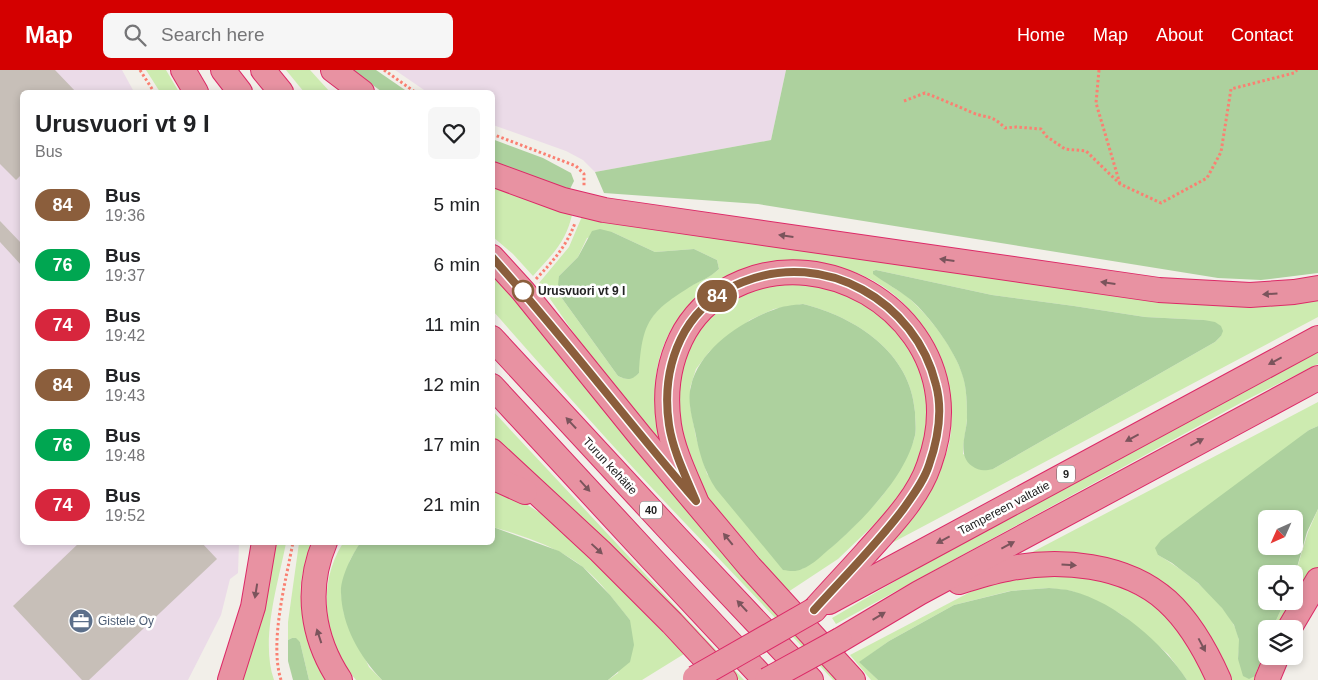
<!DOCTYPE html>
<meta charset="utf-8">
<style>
body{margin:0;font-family:Helvetica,sans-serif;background:#f6f6f6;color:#202124;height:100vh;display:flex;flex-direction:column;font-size:19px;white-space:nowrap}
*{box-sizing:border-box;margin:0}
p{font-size:16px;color:#757577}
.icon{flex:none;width:28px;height:28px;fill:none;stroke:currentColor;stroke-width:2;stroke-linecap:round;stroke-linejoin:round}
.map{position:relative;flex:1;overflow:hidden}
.sheet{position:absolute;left:20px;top:20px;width:475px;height:455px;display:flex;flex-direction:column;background:#fff;border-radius:8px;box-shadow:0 2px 8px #0003}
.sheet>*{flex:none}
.badge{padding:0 10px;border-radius:16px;font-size:18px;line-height:32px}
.needle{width:32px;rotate:225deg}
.controls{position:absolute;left:1258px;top:440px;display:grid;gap:10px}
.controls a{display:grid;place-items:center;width:45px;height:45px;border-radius:8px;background:#fff;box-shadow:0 2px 8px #0003;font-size:25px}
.map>.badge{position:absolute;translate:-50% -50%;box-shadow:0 0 0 2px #fff}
.round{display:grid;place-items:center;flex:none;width:52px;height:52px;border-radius:8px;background:#f6f6f6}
.headline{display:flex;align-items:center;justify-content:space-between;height:85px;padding:0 15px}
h1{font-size:24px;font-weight:800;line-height:38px}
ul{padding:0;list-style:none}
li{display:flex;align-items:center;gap:15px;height:60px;padding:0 15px}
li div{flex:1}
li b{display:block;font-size:19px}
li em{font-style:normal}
li .badge{min-width:55px;font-weight:700;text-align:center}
header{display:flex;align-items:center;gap:30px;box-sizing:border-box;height:70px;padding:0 25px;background:#d40000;color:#fff}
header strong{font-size:24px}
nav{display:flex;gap:28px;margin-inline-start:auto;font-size:18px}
.search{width:350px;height:45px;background:#f6f6f6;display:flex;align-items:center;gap:12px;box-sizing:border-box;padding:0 18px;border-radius:8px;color:#757577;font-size:19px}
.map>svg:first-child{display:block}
.industrial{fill:#ebdbe8}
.grass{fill:#cdebb0;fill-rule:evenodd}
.forest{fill:#add19e;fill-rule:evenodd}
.building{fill:#c7bfb8}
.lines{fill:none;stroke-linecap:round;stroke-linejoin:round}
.highway-casing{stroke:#dc2a67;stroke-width:26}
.path{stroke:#fa8072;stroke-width:3;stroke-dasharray:2.5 2.5;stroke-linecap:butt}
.highway{stroke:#e892a2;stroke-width:24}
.highway-bridge-casing{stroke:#dc2a67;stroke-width:26;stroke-linecap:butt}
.highway-bridge{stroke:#e892a2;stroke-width:24}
.oneway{fill:#7b545c}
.line-casing{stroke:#fff;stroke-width:11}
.line{stroke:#8b5e3c;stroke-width:8}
.stop-dot{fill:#fff;stroke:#8b5e3c;stroke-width:2.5}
.labels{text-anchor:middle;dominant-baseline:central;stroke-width:5;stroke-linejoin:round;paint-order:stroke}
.shield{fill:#fff;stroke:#646464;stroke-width:1}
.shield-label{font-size:11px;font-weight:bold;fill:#222}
.stop-label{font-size:12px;font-weight:bold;fill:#222;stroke:#fff;text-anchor:start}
.street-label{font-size:12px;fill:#222;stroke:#fff}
.service-label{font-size:12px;fill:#4e5e75;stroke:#fff;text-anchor:start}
</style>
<header>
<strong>Map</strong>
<div class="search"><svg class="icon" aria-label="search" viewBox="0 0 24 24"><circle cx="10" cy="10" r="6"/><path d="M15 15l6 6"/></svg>Search here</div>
<nav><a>Home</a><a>Map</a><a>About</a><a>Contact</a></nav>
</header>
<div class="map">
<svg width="1318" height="610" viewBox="0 0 1318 610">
<rect width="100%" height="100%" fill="#f2efe9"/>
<g class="industrial">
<polygon points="0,0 122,0 134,22 22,22 22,472 239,473 238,503 230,509 221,545 188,610 0,610"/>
<polygon points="395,0 786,0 771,70 595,102 583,90 566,81 493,55 492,22 427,22"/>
</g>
<g class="grass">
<polygon points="146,0 166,0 179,22 160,22"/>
<polygon points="286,0 310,0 330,22 304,22"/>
<path d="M492,114L573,141C566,173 554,182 533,206L513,184L493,167Z"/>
<path d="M583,144L1201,234L1247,236L1318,225V247L888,475C898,464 909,454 918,442C930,426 947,388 950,369C960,303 922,228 857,203C844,199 830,197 817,195C793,191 769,190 746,199C729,205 716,216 701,227C650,265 647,328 665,385L614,321L539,213L569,177ZM612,162L655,182L694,179L717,190L719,199C711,206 705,209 696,213C674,225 648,242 642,268C639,279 639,292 639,303C631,310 627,310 618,306L561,227L559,206L578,187L587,168ZM876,200L992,225L1074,236L1145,247L1204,250L1221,266L1215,272L993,399L963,384C963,372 966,361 967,349C967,336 967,316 962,303C953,277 932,250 912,231C900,219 883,214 873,201Z"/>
<path d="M492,201L649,389L710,468L840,610H833C769,540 702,472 637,402C588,349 541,295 493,241Z"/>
<path d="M777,212L816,215L852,225L889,250L916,283L930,339L926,362L919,389L909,410L885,444L838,489L788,522L701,419L681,371L675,326L685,283L702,256L726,232L740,225ZM803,234C856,247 911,283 915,342C915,350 917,361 914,369C912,377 906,385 902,392C896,402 892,413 885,422C880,429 873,436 867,442C848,464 826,483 802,499L707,404L696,367L690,335V318L696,299L709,282L750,250L774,239Z"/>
<polygon points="1318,281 1318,294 1246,330 836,554 832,548 947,481"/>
<path d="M1318,332V356L1309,360L1158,485C1185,500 1234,538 1239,570C1240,576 1238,583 1238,589L1255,606L1266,576V586L1261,610H1229L1218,579L1210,567L1181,534L1021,488Z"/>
<polygon points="492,340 744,610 739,610 669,532 493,368"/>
<path d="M492,420L523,432L540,443L577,474L684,584L642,610H608L618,603L630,550C615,532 601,512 584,498C561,478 521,465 493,457Z"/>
<polygon points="1318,439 1318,500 1283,559 1272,559 1285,531 1294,531 1294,508 1308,462"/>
<path d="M268,473H286C278,514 260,570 274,610H239Z"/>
<path d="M299,473H314C309,486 302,499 301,514C300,519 301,524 301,529C303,560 314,584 329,610H309L300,572L292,568L288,570V552Z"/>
<path d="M343,473H360L350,490L341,522L344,544L369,597L382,610H356C324,572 316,515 343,473Z"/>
<path d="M1023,505C1076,505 1113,505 1158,539C1167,546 1177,554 1183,563C1193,578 1201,595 1210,610H1187L1168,584L1121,544L1098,532L1072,521L1049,518L1010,521L954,535L889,571L860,592L878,610H871L850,585L976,519Z"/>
</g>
<g class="forest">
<polygon points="353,0 376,0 408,22 382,22"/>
<polygon points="786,0 1318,0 1318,203 1261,210 1218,208 758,134 604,123 595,102 771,70"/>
<polygon points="492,69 543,88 571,103 574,111 570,119 530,109 493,93"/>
<path d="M600,159L612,162L655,182L694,179L717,190L719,199C709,208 704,209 693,215C649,242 642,252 639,303C631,311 627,310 618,306L561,227L558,215L559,206L578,187L592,161Z"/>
<path d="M876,200L992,225L1074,236L1145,247L1204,250L1215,252L1221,256L1223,261L1221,266L1215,272L993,399C984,401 979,401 972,396C957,386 966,364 967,350C967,336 967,317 962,304C956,282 928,244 911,230C899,220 885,213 873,204V201Z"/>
<path d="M803,234C856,247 911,283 915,342C915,351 917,361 914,369C904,408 862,451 832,477C823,484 813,495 802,499C796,502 790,501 783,500L716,419C704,401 699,382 695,361C692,347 687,330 691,316C699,280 740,252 773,240C782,236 793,235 803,234Z"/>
<path d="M1318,356V439L1307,462L1294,508V504H1266V531H1285L1272,559H1266V576L1255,606L1249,609L1243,606L1238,589L1239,570L1234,555L1222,538L1198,513L1172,493L1158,485L1155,478L1161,470L1177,458L1309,360ZM1266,449H1294V476H1266Z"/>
<path d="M493,457L559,481L583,497L610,525L630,550L634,575L630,592L608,610H382C360,587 342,556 341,523C340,508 352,485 360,473L492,472Z"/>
<path d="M1049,518C1057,519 1065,519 1072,521C1115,532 1163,573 1187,610H878L859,592L889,571L954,535L1011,521Z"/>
<polygon points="292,568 296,568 300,572 309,610 293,610 288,591 288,570"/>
</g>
<g class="building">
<polygon points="0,0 55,0 76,22 22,22 22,104 16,110 0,94"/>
<polygon points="0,151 22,174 22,196 0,172"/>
<polygon points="80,472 201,472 217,489 89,610 82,610 13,536"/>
</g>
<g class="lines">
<defs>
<g id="highway">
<polyline points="183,0 196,22"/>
<polyline points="223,0 240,22"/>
<polyline points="263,0 281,22"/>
<polyline points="333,0 362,22"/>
<polyline points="492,104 563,130 604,140 1159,220 1250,225 1294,222 1318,218"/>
<polyline points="492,187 523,221 641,367 750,497 853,610"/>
<polyline points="492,268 677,468 811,610"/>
<polyline points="492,316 650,487 765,610"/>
<polyline points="492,381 600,481 672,553 725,610"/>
<polyline points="492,407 525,422"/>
<path d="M696,431C686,407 673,381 669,355C664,321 668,291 685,261C698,239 719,222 743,212C826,178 927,237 938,326C941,349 937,373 929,395C918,428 889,457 866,483C849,502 831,521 814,540"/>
<path d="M325,472C305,519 312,568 340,610"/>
<path d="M959,512C975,507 991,502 1007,499C1059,488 1126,494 1167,531C1189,551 1207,583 1219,610"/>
<polyline points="829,532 1318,268"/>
<polyline points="1289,559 1318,510"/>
<polyline points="840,570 919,523 1318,308"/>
<polyline points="230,610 253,537 264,472"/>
<polyline points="1267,610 1277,586"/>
</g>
</defs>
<use href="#highway" class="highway-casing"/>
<g class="path">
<polyline points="140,0 154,22"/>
<polyline points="384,0 415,22"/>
<polyline points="1099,0 1096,33 1120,114"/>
<path d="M904,31L925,23C941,29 957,36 973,43C989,49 991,44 1005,58L1016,57L1041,59L1046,66L1065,79L1086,81L1120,114L1161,133L1207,108L1221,82L1231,19L1294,3L1297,0"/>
<polyline points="492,64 576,96 584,104 584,117"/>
<path d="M536,209C553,191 566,177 575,153"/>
<path d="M281,610C269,572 286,511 293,472"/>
</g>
<use href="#highway" class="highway"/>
<defs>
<g id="highway-bridge">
<polyline points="695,608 814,540"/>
<polyline points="767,610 840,570"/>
</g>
</defs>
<use href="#highway-bridge" class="highway-bridge-casing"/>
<use href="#highway-bridge" class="highway-bridge"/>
</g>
<defs><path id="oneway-solid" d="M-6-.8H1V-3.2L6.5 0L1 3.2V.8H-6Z" transform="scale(1.25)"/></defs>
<g class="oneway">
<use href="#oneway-solid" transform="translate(786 166) rotate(-172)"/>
<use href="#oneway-solid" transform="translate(947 190) rotate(-172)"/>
<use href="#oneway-solid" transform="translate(1108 213) rotate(-172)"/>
<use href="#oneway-solid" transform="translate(1270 224) rotate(176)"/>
<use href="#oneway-solid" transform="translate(1275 291) rotate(152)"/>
<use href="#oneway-solid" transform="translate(571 353) rotate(-133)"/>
<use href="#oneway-solid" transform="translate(1132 368) rotate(152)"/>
<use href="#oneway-solid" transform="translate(1197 372) rotate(-28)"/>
<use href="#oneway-solid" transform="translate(585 416) rotate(48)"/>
<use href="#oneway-solid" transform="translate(728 469) rotate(-129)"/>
<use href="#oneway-solid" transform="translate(943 470) rotate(152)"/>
<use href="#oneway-solid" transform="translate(1008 475) rotate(-28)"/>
<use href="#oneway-solid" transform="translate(597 479) rotate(43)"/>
<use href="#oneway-solid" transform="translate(1069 495) rotate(4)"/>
<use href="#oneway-solid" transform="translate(256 521) rotate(99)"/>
<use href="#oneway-solid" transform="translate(742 536) rotate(-133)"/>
<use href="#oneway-solid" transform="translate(879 546) rotate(-31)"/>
<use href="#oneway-solid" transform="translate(319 566) rotate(-108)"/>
<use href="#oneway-solid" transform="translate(1202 575) rotate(62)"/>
</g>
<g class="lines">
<defs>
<path id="line" d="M492,187C563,266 627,351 696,431C686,407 673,381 669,355C664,321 668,291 685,261C698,239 719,221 743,212C824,179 916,231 936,315C943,341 938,369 929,395C924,411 913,425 904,438C877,474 844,507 814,540"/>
</defs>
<use href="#line" class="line-casing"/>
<use href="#line" class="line"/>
</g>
<defs>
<symbol id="office-disc" viewBox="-11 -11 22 22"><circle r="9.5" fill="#5c6f8a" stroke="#fff"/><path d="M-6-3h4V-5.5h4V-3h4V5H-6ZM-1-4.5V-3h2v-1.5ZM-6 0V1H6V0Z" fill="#fff"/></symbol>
</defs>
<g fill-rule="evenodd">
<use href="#office-disc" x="67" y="537" width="28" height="28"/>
</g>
<circle class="stop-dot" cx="523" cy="221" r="10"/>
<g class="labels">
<g class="shield">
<rect x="1057" y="395.5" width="18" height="17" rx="4"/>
<rect x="640" y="431.5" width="22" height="17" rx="4"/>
</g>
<g class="shield-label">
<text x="1066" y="404">9</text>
<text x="651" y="440">40</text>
</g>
<g class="stop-label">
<text x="538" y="221">Urusvuori vt 9 I</text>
</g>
<g class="street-label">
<text transform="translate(610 396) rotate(47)">Turun kehätie</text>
<text transform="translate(1004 438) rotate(-28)">Tampereen valtatie</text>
</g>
<g class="service-label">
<text x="98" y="551">Gistele Oy</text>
</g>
</g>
</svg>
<div class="controls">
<a><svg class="needle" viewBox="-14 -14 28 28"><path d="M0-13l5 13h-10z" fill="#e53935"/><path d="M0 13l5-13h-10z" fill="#757577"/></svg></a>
<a><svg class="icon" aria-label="locate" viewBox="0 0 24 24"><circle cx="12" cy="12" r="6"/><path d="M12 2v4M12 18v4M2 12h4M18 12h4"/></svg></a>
<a><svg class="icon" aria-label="layers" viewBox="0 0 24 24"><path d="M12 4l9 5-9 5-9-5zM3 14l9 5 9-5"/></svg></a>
</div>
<b class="badge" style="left:717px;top:226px;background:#8b5e3c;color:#fff">84</b>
<section class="sheet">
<div class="headline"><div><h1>Urusvuori vt 9 I</h1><p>Bus</p></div><a class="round"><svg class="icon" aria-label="heart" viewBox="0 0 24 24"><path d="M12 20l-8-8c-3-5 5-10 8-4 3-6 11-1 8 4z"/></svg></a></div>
<ul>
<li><span class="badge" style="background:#8b5e3c;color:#fff">84</span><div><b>Bus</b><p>19:36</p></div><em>5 min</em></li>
<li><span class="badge" style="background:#00a651;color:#fff">76</span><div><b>Bus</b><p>19:37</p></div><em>6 min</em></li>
<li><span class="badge" style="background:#d7263d;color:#fff">74</span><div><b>Bus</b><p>19:42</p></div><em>11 min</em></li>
<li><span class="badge" style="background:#8b5e3c;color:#fff">84</span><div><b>Bus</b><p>19:43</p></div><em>12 min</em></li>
<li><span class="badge" style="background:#00a651;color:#fff">76</span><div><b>Bus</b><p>19:48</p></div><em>17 min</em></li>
<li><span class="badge" style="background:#d7263d;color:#fff">74</span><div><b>Bus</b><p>19:52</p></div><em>21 min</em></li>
</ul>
</section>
</div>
